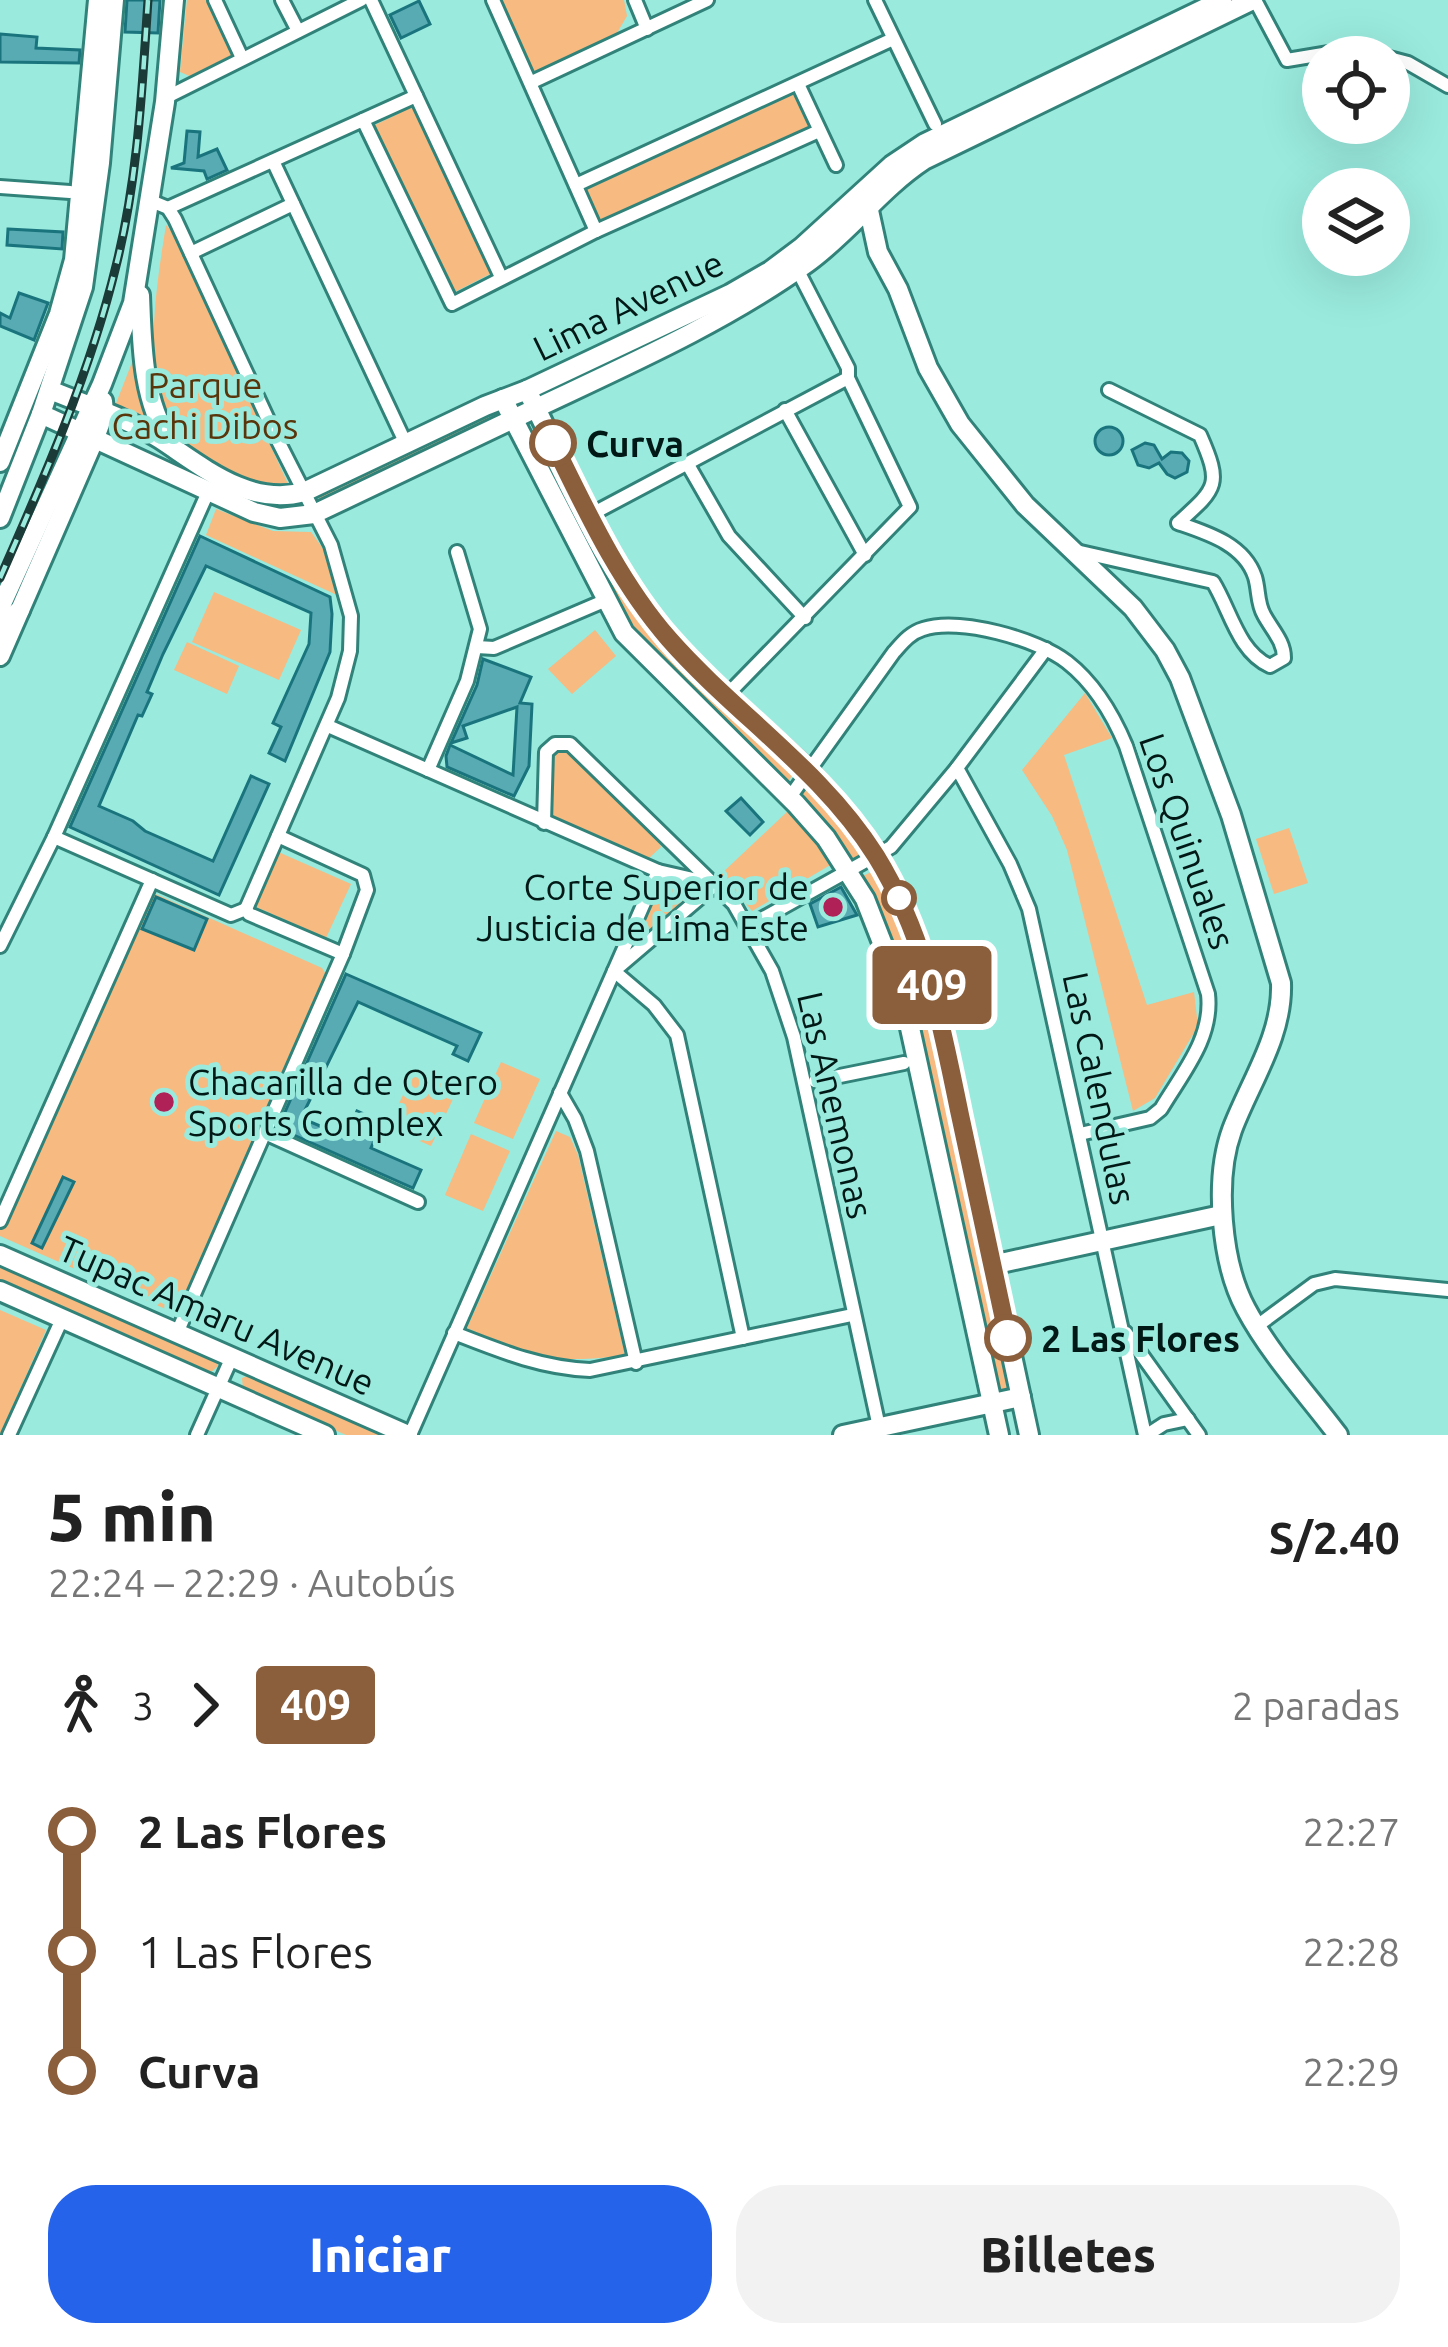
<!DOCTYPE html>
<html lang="es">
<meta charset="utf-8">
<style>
body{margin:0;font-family:Ubuntu,sans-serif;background:#f2f2f2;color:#222;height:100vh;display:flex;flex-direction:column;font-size:45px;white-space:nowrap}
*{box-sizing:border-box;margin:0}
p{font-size:39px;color:#767676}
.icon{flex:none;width:66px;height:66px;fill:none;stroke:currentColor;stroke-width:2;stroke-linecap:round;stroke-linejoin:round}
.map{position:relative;height:1435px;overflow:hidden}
.drawer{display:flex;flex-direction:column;background:#fff;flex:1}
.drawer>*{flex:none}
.badge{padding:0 24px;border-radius:9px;font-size:42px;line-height:78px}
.tools{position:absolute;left:1302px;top:36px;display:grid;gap:24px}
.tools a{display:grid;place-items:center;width:108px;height:108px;border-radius:50%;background:#fff;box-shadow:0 12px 48px #0002;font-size:60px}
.map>.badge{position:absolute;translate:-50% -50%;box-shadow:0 0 0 6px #fff}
.legs{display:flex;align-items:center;gap:18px;height:132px;padding:0 48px;font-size:39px}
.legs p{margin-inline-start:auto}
.head{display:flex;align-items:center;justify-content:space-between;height:204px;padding:0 48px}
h1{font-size:66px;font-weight:800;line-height:90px}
.button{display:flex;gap:24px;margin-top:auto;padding:24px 48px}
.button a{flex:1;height:138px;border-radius:48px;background:#2563eb;color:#fff;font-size:48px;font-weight:800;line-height:138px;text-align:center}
.button a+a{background:#f2f2f2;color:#222}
ul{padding:0 48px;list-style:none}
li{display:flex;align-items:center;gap:42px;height:120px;font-size:45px}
li i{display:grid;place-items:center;width:18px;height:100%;margin:0 15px;background:currentColor}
li i::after{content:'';width:30px;height:30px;margin:-15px;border:9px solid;border-radius:50%;background:#fff}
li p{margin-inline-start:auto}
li:first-child i{background:linear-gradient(#0000 50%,currentColor 0)}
li:last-child i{background:linear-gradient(currentColor 50%,#0000 0)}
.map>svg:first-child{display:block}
.green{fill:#f7ba80}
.building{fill:#59abb3;stroke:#1a747d;stroke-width:3}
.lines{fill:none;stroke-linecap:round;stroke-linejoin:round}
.street-casing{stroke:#31837a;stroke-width:18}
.secondary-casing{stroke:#31837a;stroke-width:24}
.primary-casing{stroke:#31837a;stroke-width:24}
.street{stroke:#fff;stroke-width:12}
.secondary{stroke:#fff;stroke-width:18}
.primary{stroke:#fff;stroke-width:18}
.rail-casing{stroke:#1a3b37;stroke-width:9}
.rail{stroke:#9aeade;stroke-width:4.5;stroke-dasharray:14;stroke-linecap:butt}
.line-1-casing{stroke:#fff;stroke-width:27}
.line-1{stroke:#8b5e3c;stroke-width:18}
.stop-1-dot{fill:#fff;stroke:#8b5e3c;stroke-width:6}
.poi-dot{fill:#b02157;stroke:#9aeade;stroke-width:4.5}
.labels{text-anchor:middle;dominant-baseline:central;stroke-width:10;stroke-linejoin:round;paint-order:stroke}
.street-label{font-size:36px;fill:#011916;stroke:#9aeade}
.park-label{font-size:36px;fill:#59350b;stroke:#9aeade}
.stop-label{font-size:36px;font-weight:bold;fill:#011916;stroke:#9aeade;text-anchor:start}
.poi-label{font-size:36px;fill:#011916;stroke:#9aeade;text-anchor:end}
</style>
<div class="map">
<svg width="1448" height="1435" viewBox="0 0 1448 1435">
<rect width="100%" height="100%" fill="#9aeade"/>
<g class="green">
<polygon points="187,0 209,0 237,56 192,77 180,72"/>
<polygon points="499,0 624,0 627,16 617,33 538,73 532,69"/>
<polygon points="796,88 816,130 603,228 583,186"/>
<polygon points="412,107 492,273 451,294 371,127"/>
<path d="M166,225L172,232L289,486C263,486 241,479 218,467C208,462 194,457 186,450C135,408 157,282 166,225Z"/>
<polygon points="138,347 150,423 115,406"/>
<polygon points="486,414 491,422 322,502 318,493"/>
<path d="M543,441C572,498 598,560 636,613C677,673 741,721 794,771L789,781L782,779L624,618L538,445Z"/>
<polygon points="216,509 273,531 311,532 329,557 339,596 206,535"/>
<polygon points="214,592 301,630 279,680 192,642"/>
<polygon points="595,630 616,656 572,694 548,669"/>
<polygon points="187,642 239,666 227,694 174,670"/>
<polygon points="1085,693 1112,738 1064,755 1147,1005 1194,992 1198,1026 1155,1098 1133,1111 1067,850 1052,816 1022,770"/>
<polygon points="560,750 569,752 659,841 661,847 648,859 552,817 554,753"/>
<polygon points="811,786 864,851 852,860 847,856 803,799 803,792"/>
<polygon points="789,810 832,864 752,911 721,874"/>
<polygon points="1289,828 1308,883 1274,894 1256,839"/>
<polygon points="276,851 351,884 326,938 252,905"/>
<polygon points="875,870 898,915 925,986 1010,1388 999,1395 926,1060 861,877"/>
<polygon points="664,880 699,888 625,955"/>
<polygon points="151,892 322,968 327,976 180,1307 170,1311 0,1236 0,1228"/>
<polygon points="501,1062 540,1079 513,1139 474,1123"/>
<polygon points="417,1065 460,1084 431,1146 388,1127"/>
<path d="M556,1131L570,1137L578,1155L625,1355C557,1365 529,1357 467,1328Z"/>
<polygon points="471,1134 510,1151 483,1211 445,1195"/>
<polygon points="0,1265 216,1361 218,1366 209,1374 0,1282"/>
<polygon points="0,1310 46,1330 0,1435"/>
<polygon points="247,1376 384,1435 346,1435 243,1389 242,1378"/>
</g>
<g class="building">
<polygon points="127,0 160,0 158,33 125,32"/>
<polygon points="419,1 430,24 401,38 390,15"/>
<polygon points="0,34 37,37 36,48 80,50 79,63 0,62"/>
<polygon points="187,131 200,132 198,157 217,149 227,170 207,179 204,171 171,168 184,163"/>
<polygon points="8,229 63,232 62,249 7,245"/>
<polygon points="19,293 48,303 34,340 0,326 0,313 10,318"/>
<circle cx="1109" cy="441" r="14"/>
<polygon points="1145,443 1154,445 1162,459 1171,452 1182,453 1189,461 1187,472 1175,478 1167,474 1159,463 1149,468 1138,465 1132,450"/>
<polygon points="200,536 330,597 332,614 330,652 285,761 269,753 281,727 273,723 309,644 311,613 206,566 163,654 147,692 152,694 142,716 138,715 99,806 133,821 145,831 213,861 251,776 269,784 219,895 70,827"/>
<polygon points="483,659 531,677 520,703 532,704 529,766 514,796 447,767 446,756 450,745 513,775 517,707 463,726 467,738 451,743 477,685"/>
<polygon points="741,798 763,822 750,835 726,811"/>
<polygon points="841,887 857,915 818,927 810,904"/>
<polygon points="156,897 207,919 194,950 142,929"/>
<polygon points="346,974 481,1033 468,1061 453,1054 457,1046 358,1002 301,1118 346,1137 357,1111 382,1122 371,1148 421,1170 413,1188 278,1128"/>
<polygon points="63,1177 74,1182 42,1248 32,1243"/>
</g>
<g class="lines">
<defs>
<g id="street">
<polyline points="215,0 242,58"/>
<polyline points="282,0 298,31"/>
<polyline points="371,0 501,277"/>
<polyline points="493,0 596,231"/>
<polyline points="635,0 647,29"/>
<polyline points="875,0 935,124"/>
<polyline points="1255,0 1287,60 1329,53 1383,57"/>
<polyline points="1389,58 1408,63 1448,86"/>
<polyline points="532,82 707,0"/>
<polyline points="798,84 836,165"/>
<polyline points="165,98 361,0"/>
<polyline points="363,120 452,304 596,231 819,131"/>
<polyline points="273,161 406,444"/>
<polyline points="576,185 893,39"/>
<polyline points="0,187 70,192"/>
<polyline points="151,201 168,208 175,219 276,437 331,545 351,616 350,651 338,698 246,909"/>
<polyline points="168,208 416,96"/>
<polyline points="191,253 293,204"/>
<polyline points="785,410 865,555"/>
<polyline points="687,463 729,536 805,618"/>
<polyline points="590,515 848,378"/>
<path d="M1076,551L1213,582C1230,609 1238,652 1270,666L1284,658C1284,641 1272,630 1264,615C1257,603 1259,590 1255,577C1244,544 1207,533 1178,523C1217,488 1222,485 1200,435L1109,390"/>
<polyline points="477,647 494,648 604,601"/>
<polyline points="727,695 910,507 848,378 848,368 797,269"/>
<polyline points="328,726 658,871 715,884"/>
<polyline points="957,768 1010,864 1029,909 1145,1435"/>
<polyline points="428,770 467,681 480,629 457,552"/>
<path d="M790,797L894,652C903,642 910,633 923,629C959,617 1038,639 1067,662C1094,683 1113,715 1126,746L1208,994C1213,1038 1183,1072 1161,1109L1150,1118L1080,1134"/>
<polyline points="544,823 546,752 555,744 570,744 734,904 772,971 794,1037 879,1427"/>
<polyline points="54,837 231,915 246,909"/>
<polyline points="716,884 614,971 654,1005 677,1035 743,1338"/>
<polyline points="246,909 249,914 343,954"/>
<polyline points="749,926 891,847 957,768 1046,649"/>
<polyline points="0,946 54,837 208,492"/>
<polyline points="815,1081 904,1063"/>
<polyline points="560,1093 575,1119 587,1151 636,1363"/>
<polyline points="265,1133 418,1202"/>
<polyline points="0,1221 152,880"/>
<polyline points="1257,1326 1314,1284 1335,1279 1448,1290"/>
<polyline points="177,1333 343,954 367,890 363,875 278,836"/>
<path d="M454,1333C500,1351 541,1368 590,1370L852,1315"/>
<polyline points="1126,1333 1199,1435"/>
<polyline points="9,1435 62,1319"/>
<polyline points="197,1435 232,1357"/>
<polyline points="410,1435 658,871"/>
<polyline points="1147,1435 1164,1424 1188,1419"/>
</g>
<g id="secondary">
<path d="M868,206L878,252L898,289L928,368L960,424L1025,505L1133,608L1165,650L1180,678L1231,815L1281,983C1283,1036 1250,1082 1232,1130C1214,1179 1221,1263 1246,1309C1270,1354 1308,1395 1338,1435"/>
<polyline points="527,390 730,294 770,271 802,247 892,165 925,143 1222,0"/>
<path d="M513,419C611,372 718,327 807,263C850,232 880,189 924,160L1253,0"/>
<polyline points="0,462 59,314 74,260 98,0"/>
<polyline points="0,656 95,438 104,413 103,401"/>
<polyline points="0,1255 408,1435"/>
<polyline points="992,1265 1221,1215"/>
<polyline points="0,1291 325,1435"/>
<polyline points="843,1435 1021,1397"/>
</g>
<g id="primary">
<path d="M140,295C142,345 142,399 170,442"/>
<path d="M50,390C86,405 127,418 160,439C203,467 249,507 304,492L485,406L527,390C565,465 598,548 649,615C694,673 754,718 806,769C867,831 910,905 933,988L1029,1435"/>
<polyline points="503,399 624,633 796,804 826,838 865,899 903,996 999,1435"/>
<polyline points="41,414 254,512 280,518 314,514 513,419"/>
<polyline points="0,518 41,414 83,287 100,163 114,0"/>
<polyline points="0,608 102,384 133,303 165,102 174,0"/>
<polyline points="0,626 20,610"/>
</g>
</defs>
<use href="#street" class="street-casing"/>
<use href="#secondary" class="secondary-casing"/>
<use href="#primary" class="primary-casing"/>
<use href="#street" class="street"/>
<use href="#secondary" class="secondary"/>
<use href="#primary" class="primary"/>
<defs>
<path id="rail" d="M0,578C44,478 90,373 116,266C138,179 142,89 148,0"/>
</defs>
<use href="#rail" class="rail-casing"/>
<use href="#rail" class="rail"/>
</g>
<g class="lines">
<defs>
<path id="line-1" d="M553,443C586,510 619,582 669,639C735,714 822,770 876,856C926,937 941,1024 960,1115C976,1189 992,1264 1008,1338"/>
</defs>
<use href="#line-1" class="line-1-casing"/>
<use href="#line-1" class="line-1"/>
</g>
<g class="stop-1-dot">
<circle cx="553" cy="443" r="21"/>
<circle cx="899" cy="898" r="15"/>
<circle cx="1008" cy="1338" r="21"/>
</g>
<g class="poi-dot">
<circle cx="833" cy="907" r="12"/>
<circle cx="164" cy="1102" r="12"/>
</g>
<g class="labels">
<g class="street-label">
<text transform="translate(628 305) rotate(-26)">Lima Avenue</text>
<text transform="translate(1188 841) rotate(71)">Los Quinuales</text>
<text transform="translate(1100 1088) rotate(78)">Las Calendulas</text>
<text transform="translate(836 1105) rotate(77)">Las Anemonas</text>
<text transform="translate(217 1315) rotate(24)">Tupac Amaru Avenue</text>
</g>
<g class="park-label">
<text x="205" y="384">Parque<tspan x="205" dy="41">Cachi Dibos</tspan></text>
</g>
<g class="stop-label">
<text x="586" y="443">Curva</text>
<text x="1041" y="1338">2 Las Flores</text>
</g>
<g class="poi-label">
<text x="809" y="886">Corte Superior de<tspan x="809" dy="41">Justicia de Lima Este</tspan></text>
<text x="188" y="1081" text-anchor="start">Chacarilla de Otero<tspan x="188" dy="41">Sports Complex</tspan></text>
</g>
</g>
</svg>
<div class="tools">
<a><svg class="icon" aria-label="locate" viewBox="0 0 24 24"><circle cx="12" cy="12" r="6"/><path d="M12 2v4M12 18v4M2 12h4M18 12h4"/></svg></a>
<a><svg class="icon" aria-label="layers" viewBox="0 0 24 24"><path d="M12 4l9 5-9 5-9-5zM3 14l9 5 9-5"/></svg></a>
</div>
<b class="badge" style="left:932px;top:985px;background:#8b5e3c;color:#fff">409</b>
</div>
<section class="drawer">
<div class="head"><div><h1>5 min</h1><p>22:24 – 22:29 · Autobús</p></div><b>S/2.40</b></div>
<div class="legs"><svg class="icon" aria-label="walk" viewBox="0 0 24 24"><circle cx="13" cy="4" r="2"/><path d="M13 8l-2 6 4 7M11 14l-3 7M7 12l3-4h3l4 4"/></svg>3<svg class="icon" aria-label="forward" viewBox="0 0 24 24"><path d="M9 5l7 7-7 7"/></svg><b class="badge" style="background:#8b5e3c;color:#fff">409</b><p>2 paradas</p></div>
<ul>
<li><i style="color:#8b5e3c"></i><b>2 Las Flores</b><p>22:27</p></li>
<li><i style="color:#8b5e3c"></i><span>1 Las Flores</span><p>22:28</p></li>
<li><i style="color:#8b5e3c"></i><b>Curva</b><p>22:29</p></li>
</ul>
<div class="button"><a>Iniciar</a><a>Billetes</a></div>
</section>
